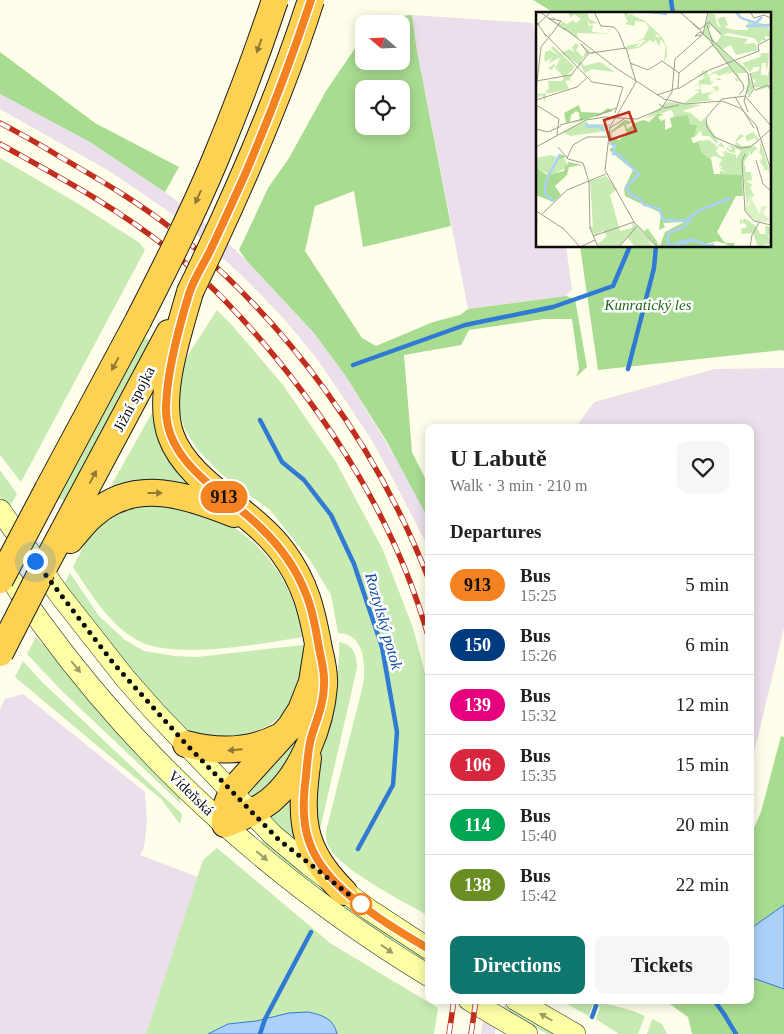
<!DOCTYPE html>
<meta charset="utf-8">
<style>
body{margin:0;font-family:Georgia,serif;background:#f6f6f6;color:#202124;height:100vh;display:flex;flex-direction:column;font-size:19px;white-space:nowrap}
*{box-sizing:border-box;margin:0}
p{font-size:16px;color:#757577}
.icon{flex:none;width:28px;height:28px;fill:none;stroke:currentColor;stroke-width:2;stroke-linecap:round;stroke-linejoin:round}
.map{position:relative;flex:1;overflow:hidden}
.sheet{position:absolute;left:425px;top:424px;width:329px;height:580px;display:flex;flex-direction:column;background:#fff;border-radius:10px;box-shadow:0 2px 12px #0003}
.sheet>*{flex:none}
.badge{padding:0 10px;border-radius:16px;font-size:18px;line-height:32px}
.needle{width:32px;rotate:289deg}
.fabs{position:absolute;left:355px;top:15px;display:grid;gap:10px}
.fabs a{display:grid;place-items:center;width:55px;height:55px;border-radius:10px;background:#fff;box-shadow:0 2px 12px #0003;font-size:25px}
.you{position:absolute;width:25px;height:25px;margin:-12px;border:4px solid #fff;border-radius:50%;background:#1a73e8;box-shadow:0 0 0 8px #1a73e833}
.map>.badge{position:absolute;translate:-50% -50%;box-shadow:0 0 0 2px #fff}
h2{padding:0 25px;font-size:19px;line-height:45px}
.round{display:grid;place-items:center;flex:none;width:52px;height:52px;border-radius:10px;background:#f6f6f6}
.head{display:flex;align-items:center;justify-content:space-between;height:85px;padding:0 25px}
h1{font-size:24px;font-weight:700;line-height:38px}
.button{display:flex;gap:10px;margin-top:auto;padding:10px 25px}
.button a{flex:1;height:58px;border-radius:10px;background:#0f766e;color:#fff;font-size:20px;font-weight:700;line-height:58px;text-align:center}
.button a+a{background:#f6f6f6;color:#202124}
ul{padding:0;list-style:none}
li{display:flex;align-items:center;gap:15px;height:60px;padding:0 25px;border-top:1px solid #e0e0e0}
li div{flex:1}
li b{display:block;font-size:19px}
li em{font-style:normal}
li .badge{min-width:55px;font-weight:700;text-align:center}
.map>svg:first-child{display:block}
.industrial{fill:#ebdfeb}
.green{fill:#c7ebb2}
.forest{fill:#a8dc91;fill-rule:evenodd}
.water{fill:#acd1f9;stroke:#307ad3}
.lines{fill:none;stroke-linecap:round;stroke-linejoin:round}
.stream{stroke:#307ad3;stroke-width:4.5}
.secondary-casing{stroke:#2e2e2e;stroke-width:22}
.trunk-casing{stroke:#1d1d1d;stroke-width:28}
.secondary{stroke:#fcffa5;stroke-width:21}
.trunk{stroke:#fdd253;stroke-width:26}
.rail-casing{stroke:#c22e1e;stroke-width:5.5}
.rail{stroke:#fff;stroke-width:4;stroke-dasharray:11;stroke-linecap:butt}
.trunk-bridge-casing{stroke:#1d1d1d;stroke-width:28;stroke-linecap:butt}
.trunk-bridge{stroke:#fdd253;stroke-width:26}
.oneway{fill:#917933}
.oneway2{fill:#9c9e68}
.line-casing{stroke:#fff;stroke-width:11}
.line{stroke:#f58220;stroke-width:8}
.walk{stroke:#0c0c0c;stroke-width:5;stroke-dasharray:0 9}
.stop-dot{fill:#fff;stroke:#f58220;stroke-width:2.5}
.labels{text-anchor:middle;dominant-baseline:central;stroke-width:5;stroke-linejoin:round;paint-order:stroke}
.park-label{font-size:15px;font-style:italic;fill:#1e661a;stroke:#fff}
.street-label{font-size:15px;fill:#0c0c0c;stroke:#fff}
.water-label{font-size:16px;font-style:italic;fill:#104da2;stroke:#fff}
.inset-river{fill:none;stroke:#acd1f9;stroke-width:2.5}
.inset-road{fill:none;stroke:#9e9d91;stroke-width:1}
.view{fill:#c22e1e;fill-opacity:0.15;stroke:#c22e1e;stroke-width:2.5}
.inset-edge{fill:none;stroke:#0c0c0c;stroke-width:2.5}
</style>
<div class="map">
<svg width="784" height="1034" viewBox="0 0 784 1034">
<rect width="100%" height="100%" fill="#fffeea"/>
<g class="industrial">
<polygon points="412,15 533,23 538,55 538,246 566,246 572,290 566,296 468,309 417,51"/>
<polygon points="0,94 90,142 159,187 215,231 247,261 293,310 314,333 345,375 407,477 429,520 429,549 392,477 371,439 347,403 317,359 286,321 262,296 239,273 182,221 111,172 0,109"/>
<polygon points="784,368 784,628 754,753 750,764 750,428 576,427 594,402 715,369"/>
<polygon points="23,694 145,792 147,822 144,848 140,855 198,877 146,1034 0,1034 0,709 5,699"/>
<polygon points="485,1000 498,1000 495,1034 481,1034"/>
</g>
<g class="green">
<polygon points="0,158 77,203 140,243 145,250 21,482 0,455"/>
<path d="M217,310L231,324L283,385L336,462L383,550L413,628L429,688V916C404,902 345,872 330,849C326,843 326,838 326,831L363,685C366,666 365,633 338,633L331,595L310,560L270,510L220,473L198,450L185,430L177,403L176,383L188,355Z"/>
<polygon points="144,337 151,341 64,501 58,497"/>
<polygon points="154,409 205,488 115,486 112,484"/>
<polygon points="0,470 17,494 8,510 0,496"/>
<path d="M160,503C176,507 205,512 219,519C264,541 296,587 302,637C262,644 188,657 149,645C139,642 128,635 120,628C101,611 87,588 73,567L85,544L89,532L109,510Z"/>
<polygon points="70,573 99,616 125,640 144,651 175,656 197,657 303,645 305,667 297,694 283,714 269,725 251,734 226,740 193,732 185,728 163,709 63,586"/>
<polygon points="36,637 179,794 181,804 61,690 27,654"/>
<path d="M339,642C353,644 357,655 357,668L319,834C301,770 342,706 339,642Z"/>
<polygon points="23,661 42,682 182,814 180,824 161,799 15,677"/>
<polygon points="308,710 287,769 254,801 247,793"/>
<polygon points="294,785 296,838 293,838 268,818"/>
<polygon points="262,839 265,839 429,956 429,965 415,958 293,871 262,843"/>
<polygon points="217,848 330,943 438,1008 434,1034 337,1034 335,1026 289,1013 256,1021 228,1024 208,1034 146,1034 203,860"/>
<path d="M559,1000C588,1000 619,1004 645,1016L638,1034H619L596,1019L600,1007L592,1006L589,1016Z"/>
<polygon points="504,1004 556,1034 547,1034 503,1008"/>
<polygon points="652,1019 662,1024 667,1034 647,1034"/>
</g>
<g class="forest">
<polygon points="533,0 784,0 784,352 783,350 598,370 580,246 770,246 770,14 556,14"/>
<path d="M412,15L417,51L451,226L363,247L354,191L315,206L305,251L362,338L376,346L433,322L460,315L468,309L566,296L575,299L587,367L576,377L579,369L572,319H544L469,330L461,345L404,355L412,452L429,486V520L387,442L345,375L314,333L247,261L239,250L268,188L289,158L326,91L364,35V61H401V24H371L375,18ZM364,89H401V126H364Z"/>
<polygon points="0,52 95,123 179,167 165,192 90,142 0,94"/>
<polygon points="781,736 784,737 784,905 750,929 750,837 761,812"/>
<polygon points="750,977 784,989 784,1034 692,1034 688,1017 664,1000 750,1000"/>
</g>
<g class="water">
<polygon points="784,905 784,989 750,977 750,929"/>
<path d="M308,1012C323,1015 334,1019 337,1034H208L228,1024L256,1021L289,1013Z"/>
</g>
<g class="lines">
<g class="stream">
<polyline points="671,0 673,14"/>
<polyline points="353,365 465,325 553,307 613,286 630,246"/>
<polyline points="628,369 654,268 656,246"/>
<polyline points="260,420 282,462 304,480 331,515 354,564 382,647 397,732 393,785 358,849"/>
<polyline points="714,1000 724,1014 736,1034"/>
<polyline points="592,1017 596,1006"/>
<polyline points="260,1034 265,1019 311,932"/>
</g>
<defs>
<g id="secondary">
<polyline points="0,510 59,594 125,678 155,712 273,835 309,865 368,909 429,949"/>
<path d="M0,563C15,585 29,607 45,628C147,767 282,887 429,976"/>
<polyline points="469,1000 527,1034"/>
<polyline points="516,1000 575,1034"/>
</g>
<g id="trunk">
<path d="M190,292C179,332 156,396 171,436C188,483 252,510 282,551C306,583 312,611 319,649C322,661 325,674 324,686C321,725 302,774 271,800C257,811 241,818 225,824L226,807L232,791L290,727L301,710L312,682L318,644"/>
<polyline points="48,489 138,321"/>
<path d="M70,540C78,531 85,521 94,514C136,477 189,496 234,514"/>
<polyline points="42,571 169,333"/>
<path d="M186,744C219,753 249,752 279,737"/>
<path d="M308,758C300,816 299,848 344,892"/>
</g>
</defs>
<use href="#secondary" class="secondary-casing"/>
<use href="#trunk" class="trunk-casing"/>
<use href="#secondary" class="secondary"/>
<use href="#trunk" class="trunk"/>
<defs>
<g id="rail">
<path d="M0,123C21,134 42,146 62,158C102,181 141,204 176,232C288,323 377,446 429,580"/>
<path d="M0,144C57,176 116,207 167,248C208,280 243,318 276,358C344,441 400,535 429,639"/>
<polyline points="449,1034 454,1000"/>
<polyline points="471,1034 476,1000"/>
</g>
</defs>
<use href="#rail" class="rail-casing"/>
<use href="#rail" class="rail"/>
<defs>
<g id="trunk-bridge">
<path d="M190,292C236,197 279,100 311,0"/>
<path d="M138,321C165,268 192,215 215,160C237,107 257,54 275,0"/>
<polyline points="0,580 48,489"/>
<polyline points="0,653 42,571"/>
</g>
</defs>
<use href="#trunk-bridge" class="trunk-bridge-casing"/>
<use href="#trunk-bridge" class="trunk-bridge"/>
</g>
<defs><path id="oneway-solid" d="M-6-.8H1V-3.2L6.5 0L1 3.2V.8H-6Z" transform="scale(1.25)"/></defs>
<g class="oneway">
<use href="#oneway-solid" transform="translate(259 46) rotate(110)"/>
<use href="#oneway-solid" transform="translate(198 197) rotate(114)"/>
<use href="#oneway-solid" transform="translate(115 364) rotate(118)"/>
<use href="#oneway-solid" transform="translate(93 477) rotate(-62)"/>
<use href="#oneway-solid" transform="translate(155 493)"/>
<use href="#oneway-solid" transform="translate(235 750) rotate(175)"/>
</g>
<g class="oneway2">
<use href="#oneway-solid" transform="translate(76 667) rotate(51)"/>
<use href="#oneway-solid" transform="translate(262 856) rotate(40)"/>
<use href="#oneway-solid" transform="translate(387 949) rotate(35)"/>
<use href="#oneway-solid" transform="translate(546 1017) rotate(-150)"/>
</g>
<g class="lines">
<defs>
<path id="line" d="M311,0C291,61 268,121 243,179C232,203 222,226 211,249C204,264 194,278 189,294C179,327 167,372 166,406C164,464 225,492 260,527C280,546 296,568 306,594C314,613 316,633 320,653C322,663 325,674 324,685C324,704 316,721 311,738C308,750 307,764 306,776C300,819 304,850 335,882C360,908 398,931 429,949"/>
</defs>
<use href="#line" class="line-casing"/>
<use href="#line" class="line"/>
<polyline class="walk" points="35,561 114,664 186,744 278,839 361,904"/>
</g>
<circle class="stop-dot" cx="361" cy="904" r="10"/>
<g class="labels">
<g class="park-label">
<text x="648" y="305">Kunratický les</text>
</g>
<g class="street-label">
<text transform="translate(134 399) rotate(-62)">Jižní spojka</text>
<text transform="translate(191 793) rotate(44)">Vídeňská</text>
</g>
<g class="water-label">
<text transform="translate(384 621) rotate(74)">Roztylský potok</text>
</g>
</g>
<g transform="translate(536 12)">
<rect width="235" height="235" fill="#fffeea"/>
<path d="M32,0H51L53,7L62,11L54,12L51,8L54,16V13H57L56,20L78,22L41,21L42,27L13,7L19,5L18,9L23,12V9L25,12L26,10L19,5L31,12L37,8L40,11L45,7L38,2L35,6ZM88,0L93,1L90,6L94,2L109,9L127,26L129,31L131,35V44L128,50L130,34L121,22L119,24L125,27L123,34L119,27L118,31L114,28L106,34L102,36L91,38L90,34L104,31L99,35H102L110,28L99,29L107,27L113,15L109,10L99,9V14L89,12L92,9L89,6ZM173,0H177L175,2H179L181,13L185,16L181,7L186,5H189L192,13L188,15L199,18H212V8L232,13L235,25L228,24L231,29L226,28L223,32L218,26L192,21L186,23L212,27L208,32L219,31L222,38L200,43L195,33L186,37L183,34L196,47L209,55L217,73L221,67L217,68L214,61L222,59L224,55H218L214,60L206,51L224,45L225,41H233L232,54L230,58V51H226L225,60L226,64L230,62L231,65L234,55L235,69L232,70L235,71L227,74L235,72V77L232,75L218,80L227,75H218L212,83L209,81L213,71L211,61H201L208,75L203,68L200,70L199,66L203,68L197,60L188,64L195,59L183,64L179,61L173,64L175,70L183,66L185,67V68H179L174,73L163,72L167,76L175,75L168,76L164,75L166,82L180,78L176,75L182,74L183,78L172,81H177L172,83L173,87L179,88L148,91L164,79H158L164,77L163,72L155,77L163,71V66L164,69L169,65L167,62L163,65L162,62L158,64L163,61V64L167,58L172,59L171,64L177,61L173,59L178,60L192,54L198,59L167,22ZM175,13L185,24L180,31L172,19ZM42,29L55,40H51L52,42L45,48L48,54L64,50L79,60L55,57L49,62L45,53L43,55L44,51L43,53L25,41L33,37L38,40L36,35L34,37L40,31L43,34L40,38L47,45L50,39ZM17,34L39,55L29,65L38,62L34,66L37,73L34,68L29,69L33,77L10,82L9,90L6,83L2,85L1,82L12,81L9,79L13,77L12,69H26L28,66L18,54L16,58L12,56L18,52L20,55L25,45L19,52L24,45L12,52L16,45L10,50L8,47L9,40L14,38L23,44L15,36ZM132,90L165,93L146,99L155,101L165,110L168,106L182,129L181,132L173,124H166L165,118L160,124L157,123L161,113L154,112L152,103L136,108L138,102L135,98L108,107ZM50,109L51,112H74L71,119L34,124L26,120ZM217,120L223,128L213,137L219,134L224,141V129L235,163L232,158H226L229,157L224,150L227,145L220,137L215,143L212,138L213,143L208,150L210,159L206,163L184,164V158L191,161L182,155L185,156L187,154H183L186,147L178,144L174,146L166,141L161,129L173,128L180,133V136L185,130L189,136L183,134L180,139L185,145L189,144L186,139L192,142L186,137L193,141L200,143V147L205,139L199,136V141L194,140L190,137L192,135L194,139L196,136L190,133L199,135L200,128L204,122L208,124L200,130L206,134L215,133L221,129L219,126L211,129L209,124ZM15,143L21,145L17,152L26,145L30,148L29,156L15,164L0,155V146ZM207,160H215L216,168L210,169L217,173L214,175L218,184L213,186L211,195ZM70,164L81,177L74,183L84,219L96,216L97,210L111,224L102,213L108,219L112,216L121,229V235L112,229L116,234L99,235L91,225L83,235H63L58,224L62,232L71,224L67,219L59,223L52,215H57L54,169ZM204,205L206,210L208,206L220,214L224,222H230L229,213L235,216V223H232L235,231L222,235L217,221L205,222L206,213V216H209L211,213L208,211L212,210L204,212Z" fill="#c7ebb2" fill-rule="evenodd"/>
<path d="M43,93L45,100L65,101L72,96L77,99L32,113L44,108L43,101L40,99L35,103L34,110L30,111L28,101ZM121,102H128L122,105L125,109L129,107V118L136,115L134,106L152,103L154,112L161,113L158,123L160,124L155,126L157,131L162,130L166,141L175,147L178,162L206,163L207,184H200L181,220L189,231H199L197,235L181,229L170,232L185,235H124L109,219L111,218L124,234L129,220L148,210L127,211L129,215L123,218L125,201L89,184L88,177L97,158L73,138L78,134L74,132V120L89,108L96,110L91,113L89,109L91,117L97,113V108L99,111L107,108L113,110ZM88,113L91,122L83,128L76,125L75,121ZM25,142L30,145L21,148L13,163L28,159L30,150L31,154L32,150L47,153L33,155L31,163L19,174L25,183L17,190L0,183V155L11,163Z" fill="#a8dc91" fill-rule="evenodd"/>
<path d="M208,181L209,193L211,195L214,191L211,188L213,182L224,203L225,194H231L227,201L234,209L222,210L213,205L209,198Z" fill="#dbf2c5"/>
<path class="inset-river" d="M115,0L131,2M200,0L205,6L220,11L226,5M210,14L235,13M50,111L52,115L64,114L68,119M73,131L79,134L77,142H82L103,162L90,175L95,183L104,187L108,193L122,196L128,208L153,209L148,215L132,221V231L136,234L159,228L172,234L178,232M17,188L9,182L10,169L24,142M152,207L162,199L194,186M141,231L156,227"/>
<path class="inset-road" d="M4,0L29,18M58,0L65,14L78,15L83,21L89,37M144,0L167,21M214,0L218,6L228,3L235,6M12,6L25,9L17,20M0,9L10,24M154,9L164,17L173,10L185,22M171,13L176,28L212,61L213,71L208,89L212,100M0,14L15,0M28,16L80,56L128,87L149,92L186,89L204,96L220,113L235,158M8,21L56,70L87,75L79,101M165,23L159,24L164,20L177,30M175,30L207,72L208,77L203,83M45,32L52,41H57M55,41L90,36L100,70L74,115L69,158L98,210L122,235M94,51L112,58L126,49L143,61M143,61L177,33M0,69L35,63L53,41M142,76L143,61M142,77L173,58L223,39L222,33L235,26M0,78L5,35L17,20M219,78L232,73L235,79M121,83L142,76M199,85L218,116M212,85L218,77L214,61M0,88L41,75L51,66M123,92L129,96L143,93M0,93L23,107L21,123M60,104L80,96M24,113L47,107M235,114L209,84L186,87L170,106L171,115L178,125L204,136L215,135L235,117M74,116L88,107M0,117L12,120L25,114M0,135L50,108L69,105L101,107L125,97L136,80L139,47L167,22L172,0M22,135L32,147L47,151L53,170L54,216L62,235M209,142L206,149L209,199L218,209L235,213M31,146L37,133L51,125H72M220,148L227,172L235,179M0,199L28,217L44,235M6,202L31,178L70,162M57,224L98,210M44,235L59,228M83,235L101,214M214,235L216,223L223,211"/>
<path class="view" d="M93,100L100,119L74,128L68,108Z"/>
<rect width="235" height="235" class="inset-edge"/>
</g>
</svg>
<div class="fabs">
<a><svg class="needle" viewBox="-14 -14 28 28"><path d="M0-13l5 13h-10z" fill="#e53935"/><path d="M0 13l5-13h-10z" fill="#757577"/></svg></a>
<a><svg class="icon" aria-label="locate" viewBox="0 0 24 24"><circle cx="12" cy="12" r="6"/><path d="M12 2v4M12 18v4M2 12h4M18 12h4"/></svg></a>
</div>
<div class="you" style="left:35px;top:561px"></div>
<b class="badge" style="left:224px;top:497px;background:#f58220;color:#111">913</b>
<section class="sheet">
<div class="head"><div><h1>U Labutě</h1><p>Walk · 3 min · 210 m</p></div><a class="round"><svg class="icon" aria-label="heart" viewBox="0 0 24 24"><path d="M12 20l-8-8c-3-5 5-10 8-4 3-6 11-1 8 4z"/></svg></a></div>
<h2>Departures</h2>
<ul>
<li><span class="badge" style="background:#f58220;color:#111">913</span><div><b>Bus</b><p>15:25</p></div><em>5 min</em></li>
<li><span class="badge" style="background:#003b80;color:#fff">150</span><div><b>Bus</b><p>15:26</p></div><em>6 min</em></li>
<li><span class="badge" style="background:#e6007e;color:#fff">139</span><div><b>Bus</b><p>15:32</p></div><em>12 min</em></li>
<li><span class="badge" style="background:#d7263d;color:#fff">106</span><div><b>Bus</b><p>15:35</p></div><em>15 min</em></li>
<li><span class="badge" style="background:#00a651;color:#fff">114</span><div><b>Bus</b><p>15:40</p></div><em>20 min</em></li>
<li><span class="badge" style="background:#6b8e23;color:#fff">138</span><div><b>Bus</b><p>15:42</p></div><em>22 min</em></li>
</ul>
<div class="button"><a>Directions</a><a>Tickets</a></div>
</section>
</div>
